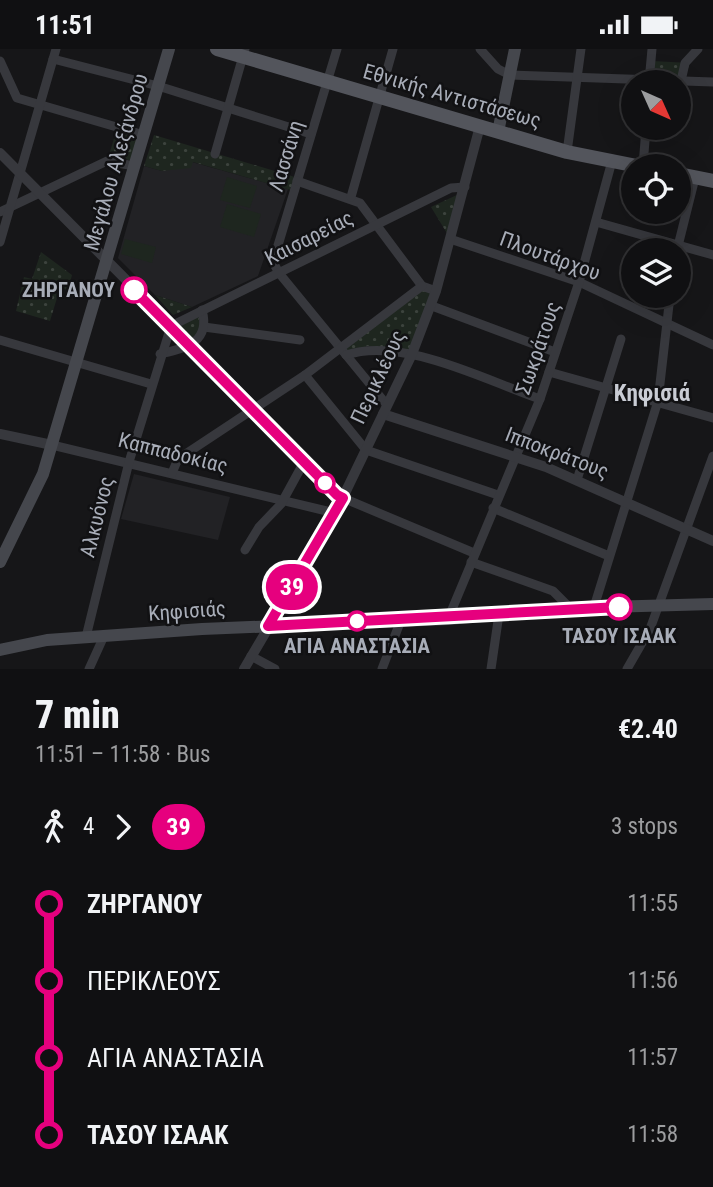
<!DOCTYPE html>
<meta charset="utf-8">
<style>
body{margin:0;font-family:"Roboto Condensed",sans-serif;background:#1e1e20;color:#f1f3f6;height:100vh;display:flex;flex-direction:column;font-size:26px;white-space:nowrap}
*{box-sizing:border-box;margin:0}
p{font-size:23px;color:#9c9d9f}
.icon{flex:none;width:38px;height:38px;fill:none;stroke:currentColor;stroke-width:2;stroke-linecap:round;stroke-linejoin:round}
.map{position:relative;height:620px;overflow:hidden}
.side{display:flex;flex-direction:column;background:#101012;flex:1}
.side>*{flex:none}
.badge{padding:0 14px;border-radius:23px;font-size:24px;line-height:46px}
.needle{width:46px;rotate:135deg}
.controls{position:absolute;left:621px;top:21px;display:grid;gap:14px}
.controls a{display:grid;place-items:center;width:70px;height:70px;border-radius:50%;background:#101012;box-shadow:0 7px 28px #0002,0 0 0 2px #303032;font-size:35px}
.map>.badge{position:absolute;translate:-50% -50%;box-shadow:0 0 0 4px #fff}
.legs{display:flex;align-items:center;gap:10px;height:77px;padding:0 35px;font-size:23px}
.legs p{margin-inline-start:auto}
.overview{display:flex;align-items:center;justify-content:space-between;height:119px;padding:0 35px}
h1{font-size:38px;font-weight:800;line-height:52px}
ul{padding:0 35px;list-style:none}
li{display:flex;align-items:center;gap:24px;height:77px;font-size:26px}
li i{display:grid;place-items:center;width:10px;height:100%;margin:0 9px;background:currentColor}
li i::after{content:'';width:18px;height:18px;margin:-9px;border:5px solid;border-radius:50%;background:#101012}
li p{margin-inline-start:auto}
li:first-child i{background:linear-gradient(#0000 50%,currentColor 0)}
li:last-child i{background:linear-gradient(currentColor 50%,#0000 0)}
.status{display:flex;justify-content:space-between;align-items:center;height:49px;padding:0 35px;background:#101012;direction:ltr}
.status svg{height:19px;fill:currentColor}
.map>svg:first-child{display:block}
.built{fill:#222225}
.grass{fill:#1e261f}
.park{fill:url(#park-dots)}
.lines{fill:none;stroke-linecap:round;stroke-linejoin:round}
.minor{stroke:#37383d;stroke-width:9}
.tertiary{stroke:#37383d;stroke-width:10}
.secondary{stroke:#45474d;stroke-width:12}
.primary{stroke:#53555c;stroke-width:14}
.line-1-casing{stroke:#fff;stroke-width:16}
.line-1{stroke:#e6007e;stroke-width:10}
.stop-1-dot{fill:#fff;stroke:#e6007e;stroke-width:3.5}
.labels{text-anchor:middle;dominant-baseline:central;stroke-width:5;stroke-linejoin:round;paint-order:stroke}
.street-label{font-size:21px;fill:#a8adb8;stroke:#111113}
.stop-label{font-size:21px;font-weight:bold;fill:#a8adb8;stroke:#111113}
.neighbourhood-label{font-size:23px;font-weight:bold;fill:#c9ccd4;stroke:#111113}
</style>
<div class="status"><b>11:51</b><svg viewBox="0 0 49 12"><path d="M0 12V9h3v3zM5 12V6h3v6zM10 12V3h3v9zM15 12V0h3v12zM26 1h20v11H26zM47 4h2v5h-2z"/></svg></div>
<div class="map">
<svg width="713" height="620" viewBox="0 0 713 620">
<defs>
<pattern id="park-dots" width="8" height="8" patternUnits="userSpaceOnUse" patternTransform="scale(1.75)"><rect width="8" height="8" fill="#1e261f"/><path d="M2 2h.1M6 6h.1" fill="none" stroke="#3c433d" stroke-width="1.8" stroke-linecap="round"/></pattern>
</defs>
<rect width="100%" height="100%" fill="#161618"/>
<g class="built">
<polygon points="192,113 288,140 258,227 192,258 155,246 118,209 144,117 162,122"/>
<polygon points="134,425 230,448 218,491 121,470"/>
</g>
<g class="grass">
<polygon points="227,128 257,137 250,159 220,151"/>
<polygon points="227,155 261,165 254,188 220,178"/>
<polygon points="125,190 156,198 152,214 121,205"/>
</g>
<g class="park">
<polygon points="652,12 690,14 684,30 654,33"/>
<polygon points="116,83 140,90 133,112 109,106"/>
<polygon points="154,86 298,129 294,142 193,113 191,119 162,122 144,117"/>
<polygon points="459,145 448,186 431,158"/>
<polygon points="41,203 72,226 68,241 60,239 50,272 16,262 24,228 32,230"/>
<polygon points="422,239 433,244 407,306 368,297 347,303 343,298"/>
<polygon points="155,246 192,258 173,266"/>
<polygon points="198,266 201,279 191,291 180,277"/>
</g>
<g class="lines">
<g class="minor">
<polyline points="337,0 273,213 279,224 387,356"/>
<polyline points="480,0 498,20 510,26 713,33"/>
<polyline points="53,10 158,37 311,85"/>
<polyline points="0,12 17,49 144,86"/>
<polyline points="681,32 685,14 698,0"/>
<polyline points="649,33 652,0"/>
<polyline points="567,103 581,0"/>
<polyline points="215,105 245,0"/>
<polyline points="643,117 646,79"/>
<polyline points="297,132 360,154 422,237 436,242"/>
<polyline points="351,148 393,0"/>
<polyline points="0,163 107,112 134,117"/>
<polyline points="596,173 713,206"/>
<polyline points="450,190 579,233 713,296"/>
<polyline points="0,193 56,0"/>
<polyline points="677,201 695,129"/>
<polyline points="432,257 555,303"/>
<polyline points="204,278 300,291"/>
<polyline points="0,291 151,335"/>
<path d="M160,305C185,299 211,294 202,261"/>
<path d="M346,306C402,287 485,331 540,350"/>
<polyline points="549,323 713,369"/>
<polyline points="305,326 366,401 498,446"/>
<polyline points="52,396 335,464"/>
<polyline points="172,424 178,410 305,326 422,237"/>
<polyline points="577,431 621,290"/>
<polyline points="343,449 474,504"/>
<polyline points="493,459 609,507"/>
<polyline points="245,501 259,478 281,455 304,413"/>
<polyline points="471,513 553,542 570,559"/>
<polyline points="594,558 658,352 670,247"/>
<polyline points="448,570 540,350 579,233 612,112"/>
<polyline points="86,588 129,413 171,277 451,139 465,138"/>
<polyline points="251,607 275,620"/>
<polyline points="89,620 104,587"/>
<polyline points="382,620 401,571"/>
<polyline points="491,620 499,565"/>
<polyline points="627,620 650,580 713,407"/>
</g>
<g class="tertiary">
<polyline points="0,104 343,449"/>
<polyline points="383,365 546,418 713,492"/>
<polyline points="0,385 52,396"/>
<polyline points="244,620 333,469 412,305 436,242 480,77"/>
</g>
<g class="secondary">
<polyline points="498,83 515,0"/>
<polyline points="0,513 43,425 169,0"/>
<polyline points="0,601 47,591 202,580 448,570 570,559 713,555"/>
</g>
<g class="primary">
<polyline points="217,0 567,103 637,117"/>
<polyline points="679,125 713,132"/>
</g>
</g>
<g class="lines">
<defs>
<polyline id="line-1" points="134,241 337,446 343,449 268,577 619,558"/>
</defs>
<use href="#line-1" class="line-1-casing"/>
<use href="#line-1" class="line-1"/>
</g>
<g class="stop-1-dot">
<circle cx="134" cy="241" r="12"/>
<circle cx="325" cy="434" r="9"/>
<circle cx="619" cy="558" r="12"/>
<circle cx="357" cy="572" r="9"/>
</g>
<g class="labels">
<g class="street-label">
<text transform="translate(452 47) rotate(16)">Εθνικής Αντιστάσεως</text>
<text transform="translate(286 107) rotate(-73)">Λασσάνη</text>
<text transform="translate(116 113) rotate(-74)">Μεγάλου Αλεξάνδρου</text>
<text transform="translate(309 189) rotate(-27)">Καισαρείας</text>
<text transform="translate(550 207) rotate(20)">Πλουτάρχου</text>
<text transform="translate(538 299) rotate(-71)">Σωκράτους</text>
<text transform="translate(378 328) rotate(-65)">Περικλέους</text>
<text transform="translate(173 404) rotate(14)">Καππαδοκίας</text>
<text transform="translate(557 404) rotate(21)">Ιπποκράτους</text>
<text transform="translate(97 468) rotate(-76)">Αλκυόνος</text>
<text transform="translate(187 562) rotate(-4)">Κηφισιάς</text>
</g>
<g class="stop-label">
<text x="115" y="241" text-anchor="end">ΖΗΡΓΑΝΟΥ</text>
<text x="619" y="587">ΤΑΣΟΥ ΙΣΑΑΚ</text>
<text x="357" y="597">ΑΓΙΑ ΑΝΑΣΤΑΣΙΑ</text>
</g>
<g class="neighbourhood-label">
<text x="652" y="344">Κηφισιά</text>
</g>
</g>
</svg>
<div class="controls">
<a><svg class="needle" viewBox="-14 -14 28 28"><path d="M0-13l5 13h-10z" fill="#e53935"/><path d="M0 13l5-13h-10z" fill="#9c9d9f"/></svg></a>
<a><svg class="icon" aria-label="locate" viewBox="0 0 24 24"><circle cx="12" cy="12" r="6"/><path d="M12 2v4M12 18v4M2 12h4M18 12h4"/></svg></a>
<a><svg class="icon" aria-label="layers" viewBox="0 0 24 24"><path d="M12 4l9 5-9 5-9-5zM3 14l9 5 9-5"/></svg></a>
</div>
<b class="badge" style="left:292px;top:538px;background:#e6007e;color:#fff">39</b>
</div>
<section class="side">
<div class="overview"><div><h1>7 min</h1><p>11:51 – 11:58 · Bus</p></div><b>€2.40</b></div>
<div class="legs"><svg class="icon" aria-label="walk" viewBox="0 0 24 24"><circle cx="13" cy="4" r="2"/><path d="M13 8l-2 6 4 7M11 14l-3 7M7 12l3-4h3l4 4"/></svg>4<svg class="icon" aria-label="forward" viewBox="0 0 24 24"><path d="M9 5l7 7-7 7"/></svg><b class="badge" style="background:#e6007e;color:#fff">39</b><p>3 stops</p></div>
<ul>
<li><i style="color:#e6007e"></i><b>ΖΗΡΓΑΝΟΥ</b><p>11:55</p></li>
<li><i style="color:#e6007e"></i><span>ΠΕΡΙΚΛΕΟΥΣ</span><p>11:56</p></li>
<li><i style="color:#e6007e"></i><span>ΑΓΙΑ ΑΝΑΣΤΑΣΙΑ</span><p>11:57</p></li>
<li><i style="color:#e6007e"></i><b>ΤΑΣΟΥ ΙΣΑΑΚ</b><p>11:58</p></li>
</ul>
</section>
